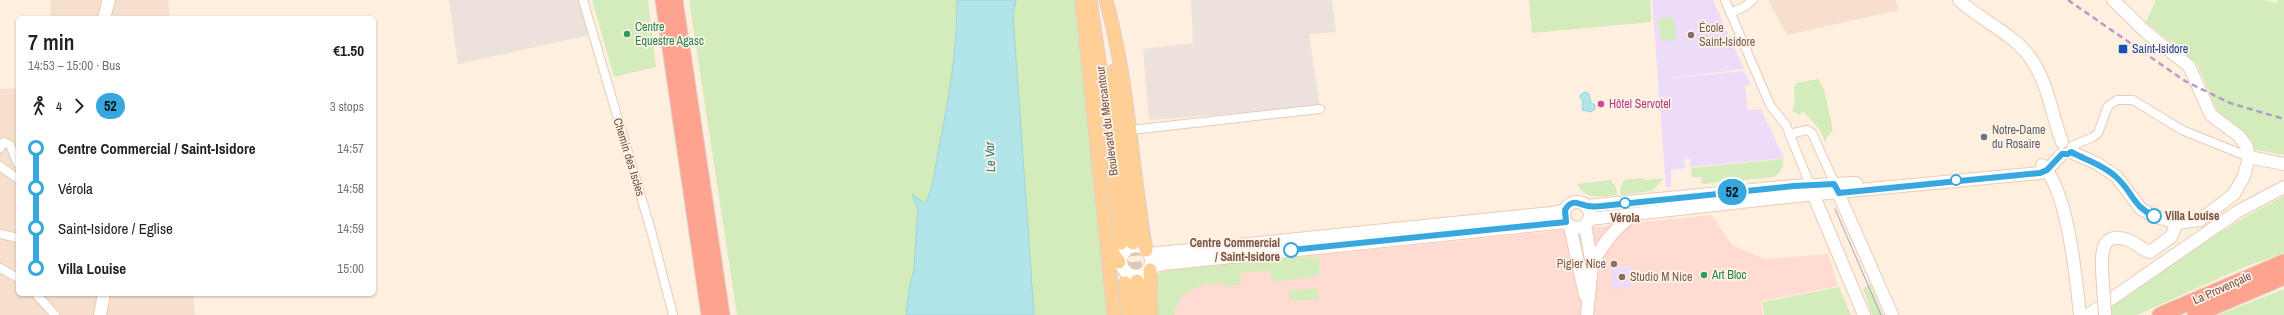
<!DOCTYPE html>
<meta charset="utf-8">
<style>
body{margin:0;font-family:"Archivo Narrow",sans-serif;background:#f2f2f2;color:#202124;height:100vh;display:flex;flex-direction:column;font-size:15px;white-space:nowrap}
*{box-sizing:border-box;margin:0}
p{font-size:13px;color:#757577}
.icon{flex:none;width:22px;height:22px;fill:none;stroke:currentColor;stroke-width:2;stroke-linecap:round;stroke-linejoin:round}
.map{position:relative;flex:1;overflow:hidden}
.side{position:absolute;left:16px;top:16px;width:360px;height:280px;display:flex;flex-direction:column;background:#fff;border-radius:6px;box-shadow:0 1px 3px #0004}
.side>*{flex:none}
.badge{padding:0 8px;border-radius:13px;font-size:14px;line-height:26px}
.map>.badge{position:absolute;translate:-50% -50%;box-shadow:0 0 0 2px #fff}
.legs{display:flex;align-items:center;gap:6px;height:44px;padding:0 12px;font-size:13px}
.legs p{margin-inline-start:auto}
.head{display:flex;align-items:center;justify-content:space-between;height:68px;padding:0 12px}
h1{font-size:22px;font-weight:600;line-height:30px}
ul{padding:0 12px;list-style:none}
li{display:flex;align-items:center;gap:14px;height:40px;font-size:15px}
li i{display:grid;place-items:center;width:6px;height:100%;margin:0 5px;background:currentColor}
li i::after{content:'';width:10px;height:10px;margin:-5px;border:3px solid;border-radius:50%;background:#fff}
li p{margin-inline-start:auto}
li:first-child i{background:linear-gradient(#0000 50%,currentColor 0)}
li:last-child i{background:linear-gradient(currentColor 50%,#0000 0)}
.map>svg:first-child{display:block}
.residential{fill:#f6e0cc}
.commercial{fill:#ffdbd2}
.industrial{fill:#ece2db}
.education{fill:#ecdcfa}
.green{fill:#d4ecbc}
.water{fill:#b2e5e9;stroke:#97d6db}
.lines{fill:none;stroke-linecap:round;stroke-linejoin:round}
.primary-tunnel{stroke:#dcc8b8;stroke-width:13;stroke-dasharray:13 6;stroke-linecap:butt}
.street-casing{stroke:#e5ccbd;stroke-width:10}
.secondary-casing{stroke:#eaccb9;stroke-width:14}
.primary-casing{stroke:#dbd2cf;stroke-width:15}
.highway-casing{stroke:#dbd2cf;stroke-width:17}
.street{stroke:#fff;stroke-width:8}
.secondary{stroke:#fff;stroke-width:12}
.primary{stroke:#ffcf95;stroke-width:13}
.highway{stroke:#fea38f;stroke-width:15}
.tram{stroke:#b09dc7;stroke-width:1}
.rail{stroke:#b09dc7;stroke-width:2.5;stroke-dasharray:6 4;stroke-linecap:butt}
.secondary-bridge-casing{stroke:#eaccb9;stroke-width:14;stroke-linecap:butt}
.secondary-bridge{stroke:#fff;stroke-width:12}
.line-1-casing{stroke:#fff;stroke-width:9}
.line-1{stroke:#36a8df;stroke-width:6}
.leisure-dot{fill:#2e9e5b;stroke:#fff3e7;stroke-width:1.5}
.education-dot{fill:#8d6e63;stroke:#fff3e7;stroke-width:1.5}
.transit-dot{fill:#1a4fb4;stroke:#fff3e7;stroke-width:1.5}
.hotel-dot{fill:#d1479c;stroke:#fff3e7;stroke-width:1.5}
.worship-dot{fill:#6b7280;stroke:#fff3e7;stroke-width:1.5}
.stop-1-dot{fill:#fff;stroke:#36a8df;stroke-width:2}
.labels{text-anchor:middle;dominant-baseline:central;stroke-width:3.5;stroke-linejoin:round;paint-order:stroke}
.leisure-label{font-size:12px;fill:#27864d;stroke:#fff3e7;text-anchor:start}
.education-label{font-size:12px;fill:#785e54;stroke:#fff3e7;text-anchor:start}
.transit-label{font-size:12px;fill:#164399;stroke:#fff3e7;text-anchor:start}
.hotel-label{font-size:12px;fill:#b23c85;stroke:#fff3e7;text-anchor:start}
.street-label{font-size:12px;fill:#765245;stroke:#fff3e7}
.worship-label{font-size:12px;fill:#5b616d;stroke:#fff3e7;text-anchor:start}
.stop-label{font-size:12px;font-weight:bold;fill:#765245;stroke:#fff3e7;text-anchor:start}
.water-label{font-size:13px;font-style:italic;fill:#37787e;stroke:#fff3e7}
</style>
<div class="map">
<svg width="2284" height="315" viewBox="0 0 2284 315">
<rect width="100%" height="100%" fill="#feefde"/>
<g class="residential">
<polygon points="51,0 168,0 170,18 50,18"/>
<polygon points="1768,0 1896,0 1899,10 1787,35"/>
<polygon points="18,88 18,294 193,294 195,315 0,315 0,89"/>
</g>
<polygon class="commercial" points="1712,215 1732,245 1764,259 1828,254 1838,286 1761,301 1763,315 1158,315 1154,274 1300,257"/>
<g class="industrial">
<polygon points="449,0 579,0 590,35 458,64"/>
<polygon points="1191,0 1332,0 1336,32 1309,34 1320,107 1149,120 1143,49 1193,43"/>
</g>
<g class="education">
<polygon points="1652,0 1713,0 1744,69 1662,79 1744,71 1751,84 1745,85 1748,110 1761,109 1784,158 1690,167 1690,159 1684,159 1685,168 1671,170 1671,187 1666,187"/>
<polygon points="1633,266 1633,286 1613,290 1611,268"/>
</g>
<g class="green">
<polygon points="592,0 648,0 656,67 614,77"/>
<polygon points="689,0 957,0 954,57 949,105 933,187 925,204 913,195 918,209 914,269 909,290 906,315 737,315"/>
<polygon points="1016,0 1078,0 1108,315 1034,315 1013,15"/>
<polygon points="1529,0 1650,0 1651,22 1532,33"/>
<polygon points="2156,0 2264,0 2276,3 2278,0 2284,0 2284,155 2252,149 2236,125 2219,115 2197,64 2146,22"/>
<polygon points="1674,17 1676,40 1661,41 1658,19"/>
<polygon points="1818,79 1824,89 1833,130 1826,139 1826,144 1820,130 1803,111 1800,115 1792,111 1795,102 1794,87 1797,83"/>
<path d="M1783,159C1784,166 1781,173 1774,177L1702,184L1701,177H1692L1691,168Z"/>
<polygon points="1640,178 1647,180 1664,178 1652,191 1621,195 1620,188 1624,180"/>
<path d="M1611,180L1616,188L1617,195C1600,197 1586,200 1577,184Z"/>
<polygon points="2284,196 2284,253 2242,268 2137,315 2110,315 2110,308 2159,270 2240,220"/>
<path d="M1317,257L1319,260L1320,272L1315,277L1272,282L1271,270L1241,273L1240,285L1223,286L1221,283L1212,285L1208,283C1191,288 1177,297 1174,315H1154L1153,282L1159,273L1182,266L1187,268L1250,259Z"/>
<polygon points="1870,285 1883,315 1872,315 1863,288"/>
<polygon points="1839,287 1851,315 1764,315 1762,302"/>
<polygon points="1317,288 1318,299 1290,301 1289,290"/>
<polygon points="2284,289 2284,315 2218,315"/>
</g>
<g class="water">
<path d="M957,0H1016L1013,15L1034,315H906L909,290L914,269L918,209L912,194L925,204C934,187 935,167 939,148C949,97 957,53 957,0Z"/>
<polygon points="1585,92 1589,94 1591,103 1595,105 1595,109 1591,112 1582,110 1583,101 1580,98 1581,94"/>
</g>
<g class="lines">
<g class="primary-tunnel">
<polyline points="1121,243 1125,283"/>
<polyline points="1133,243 1137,281"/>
</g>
<defs>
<g id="street">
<polyline points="583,0 652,234 673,315"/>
<polyline points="1725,0 1770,105 1786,125 1810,185"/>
<polyline points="1730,13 1744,7 1753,0"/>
<polyline points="1131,130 1320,109"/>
<polyline points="1789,134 1807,130 1812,133 1835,184"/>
<polyline points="2072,146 2093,137 2098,133 2108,106 2117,100 2133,100 2182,130 2249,157"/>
<polyline points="0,148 4,142 10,145 18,164"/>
<polyline points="0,166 18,179"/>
<polyline points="0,234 18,238"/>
<polyline points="0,268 18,278"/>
<polyline points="36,294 55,315"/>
</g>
<g id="secondary">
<path d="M1959,0C1980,20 2012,33 2029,56C2048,81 2051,113 2062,142"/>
<polyline points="104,18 109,0"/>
<polyline points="2071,152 2096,163 2116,176 2141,209 2154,216 2177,223 2200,220 2234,194 2244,176 2249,157 2247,147 2239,136 2211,115 2189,66 2147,33 2113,0"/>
<polyline points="2249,157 2284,164"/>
<path d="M2042,165C2068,190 2076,278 2080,315"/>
<polyline points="1835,186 1892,315"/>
<polyline points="1811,189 1864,315"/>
<circle cx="1577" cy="215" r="13"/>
<polyline points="1586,206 1794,186 1856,183"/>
<polyline points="1589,219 1796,196 2040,173 2047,170 2062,154"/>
<polyline points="1585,225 1592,265 1587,315"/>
<polyline points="1570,226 1585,295"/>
<circle cx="1136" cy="261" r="15"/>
<polyline points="1149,254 1552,213 1565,210"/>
<path d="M1592,264C1603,244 1614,229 1632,216"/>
<polyline points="1151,267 1164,264 1566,222"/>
<path d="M2103,285C2102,267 2095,228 2128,240C2136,243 2142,250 2150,252L2171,237L2177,223"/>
<polyline points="100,315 104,294"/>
<polyline points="2088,315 2237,212 2284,187"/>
</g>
<g id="primary">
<polyline points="1082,0 1114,315"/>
<polyline points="1090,0 1107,114 1121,243"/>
<path d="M1106,0C1129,83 1131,166 1146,250"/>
<polyline points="1114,71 1133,243"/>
<polyline points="1111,242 1112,252 1119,262"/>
<polyline points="1150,270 1151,315"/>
<polyline points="1137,281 1140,315"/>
<polyline points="1125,283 1128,315"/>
</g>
<g id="highway">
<polyline points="663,0 709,315"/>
<polyline points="675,0 722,315"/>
<polyline points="2160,315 2284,262"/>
<polyline points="2195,315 2284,277"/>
</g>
</defs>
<use href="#street" class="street-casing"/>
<use href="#secondary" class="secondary-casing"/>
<use href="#primary" class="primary-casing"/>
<use href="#highway" class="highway-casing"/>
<use href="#street" class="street"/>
<use href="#secondary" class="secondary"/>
<use href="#primary" class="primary"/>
<use href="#highway" class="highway"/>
<polyline class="tram" points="1835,209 1881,315"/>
<polyline class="rail" points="2068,0 2185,81 2230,103 2284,119"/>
<defs>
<polyline id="secondary-bridge" points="2103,285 2105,315"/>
</defs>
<use href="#secondary-bridge" class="secondary-bridge-casing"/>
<use href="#secondary-bridge" class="secondary-bridge"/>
</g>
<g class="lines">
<defs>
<path id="line-1" d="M1291,250L1566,222L1565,210C1572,198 1578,204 1588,206C1593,207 1598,206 1602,206L1794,186L1834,184L1839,193L2040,173L2047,170L2062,154H2068L2071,152C2086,160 2102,164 2115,176C2132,190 2132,206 2154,216"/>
</defs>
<use href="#line-1" class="line-1-casing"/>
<use href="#line-1" class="line-1"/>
</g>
<g class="leisure-dot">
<circle cx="627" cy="34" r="4"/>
<circle cx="1704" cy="275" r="4"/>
</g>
<g class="education-dot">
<circle cx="1691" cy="35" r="4"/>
<circle cx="1614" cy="264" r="4"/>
<circle cx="1622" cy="277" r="4"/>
</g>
<rect class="transit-dot" x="2118" y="44" width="10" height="10" rx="2"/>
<circle class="hotel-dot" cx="1601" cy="104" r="4"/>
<circle class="worship-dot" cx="1984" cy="137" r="4"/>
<g class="stop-1-dot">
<circle cx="1956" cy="180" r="5"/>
<circle cx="1625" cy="203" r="5"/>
<circle cx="2154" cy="216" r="7"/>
<circle cx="1291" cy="250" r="7"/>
</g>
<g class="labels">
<g class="leisure-label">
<text x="635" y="27">Centre<tspan x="635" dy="14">Equestre Agasc</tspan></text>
<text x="1712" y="275">Art Bloc</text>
</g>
<g class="education-label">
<text x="1699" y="28">École<tspan x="1699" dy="14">Saint-Isidore</tspan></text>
<text x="1606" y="264" text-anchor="end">Pigier Nice</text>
<text x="1630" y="277">Studio M Nice</text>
</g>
<g class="transit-label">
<text x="2132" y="49">Saint-Isidore</text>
</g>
<g class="hotel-label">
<text x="1609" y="104">Hôtel Servotel</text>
</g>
<g class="street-label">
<text transform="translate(1107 121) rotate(-97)">Boulevard du Mercantour</text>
<text transform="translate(629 157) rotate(73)">Chemin des Iscles</text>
<text transform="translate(2222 288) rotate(-24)">La Provençale</text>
</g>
<g class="worship-label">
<text x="1992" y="130">Notre-Dame<tspan x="1992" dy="14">du Rosaire</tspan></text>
</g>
<g class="stop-label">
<text x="2165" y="216">Villa Louise</text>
<text x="1625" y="218" text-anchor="middle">Vérola</text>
<text x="1280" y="243" text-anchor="end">Centre Commercial<tspan x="1280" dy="14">/ Saint-Isidore</tspan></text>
</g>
<g class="water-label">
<text transform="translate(990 157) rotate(-93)">Le Var</text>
</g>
</g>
</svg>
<b class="badge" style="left:1732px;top:192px;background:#36a8df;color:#111">52</b>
<section class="side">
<div class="head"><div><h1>7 min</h1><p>14:53 – 15:00 · Bus</p></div><b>€1.50</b></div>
<div class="legs"><svg class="icon" aria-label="walk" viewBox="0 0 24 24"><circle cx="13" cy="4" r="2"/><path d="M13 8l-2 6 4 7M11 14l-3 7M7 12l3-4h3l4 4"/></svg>4<svg class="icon" aria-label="forward" viewBox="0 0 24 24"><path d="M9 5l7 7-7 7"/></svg><b class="badge" style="background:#36a8df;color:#111">52</b><p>3 stops</p></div>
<ul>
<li><i style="color:#36a8df"></i><b>Centre Commercial / Saint-Isidore</b><p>14:57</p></li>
<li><i style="color:#36a8df"></i><span>Vérola</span><p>14:58</p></li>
<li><i style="color:#36a8df"></i><span>Saint-Isidore / Eglise</span><p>14:59</p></li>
<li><i style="color:#36a8df"></i><b>Villa Louise</b><p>15:00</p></li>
</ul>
</section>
</div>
